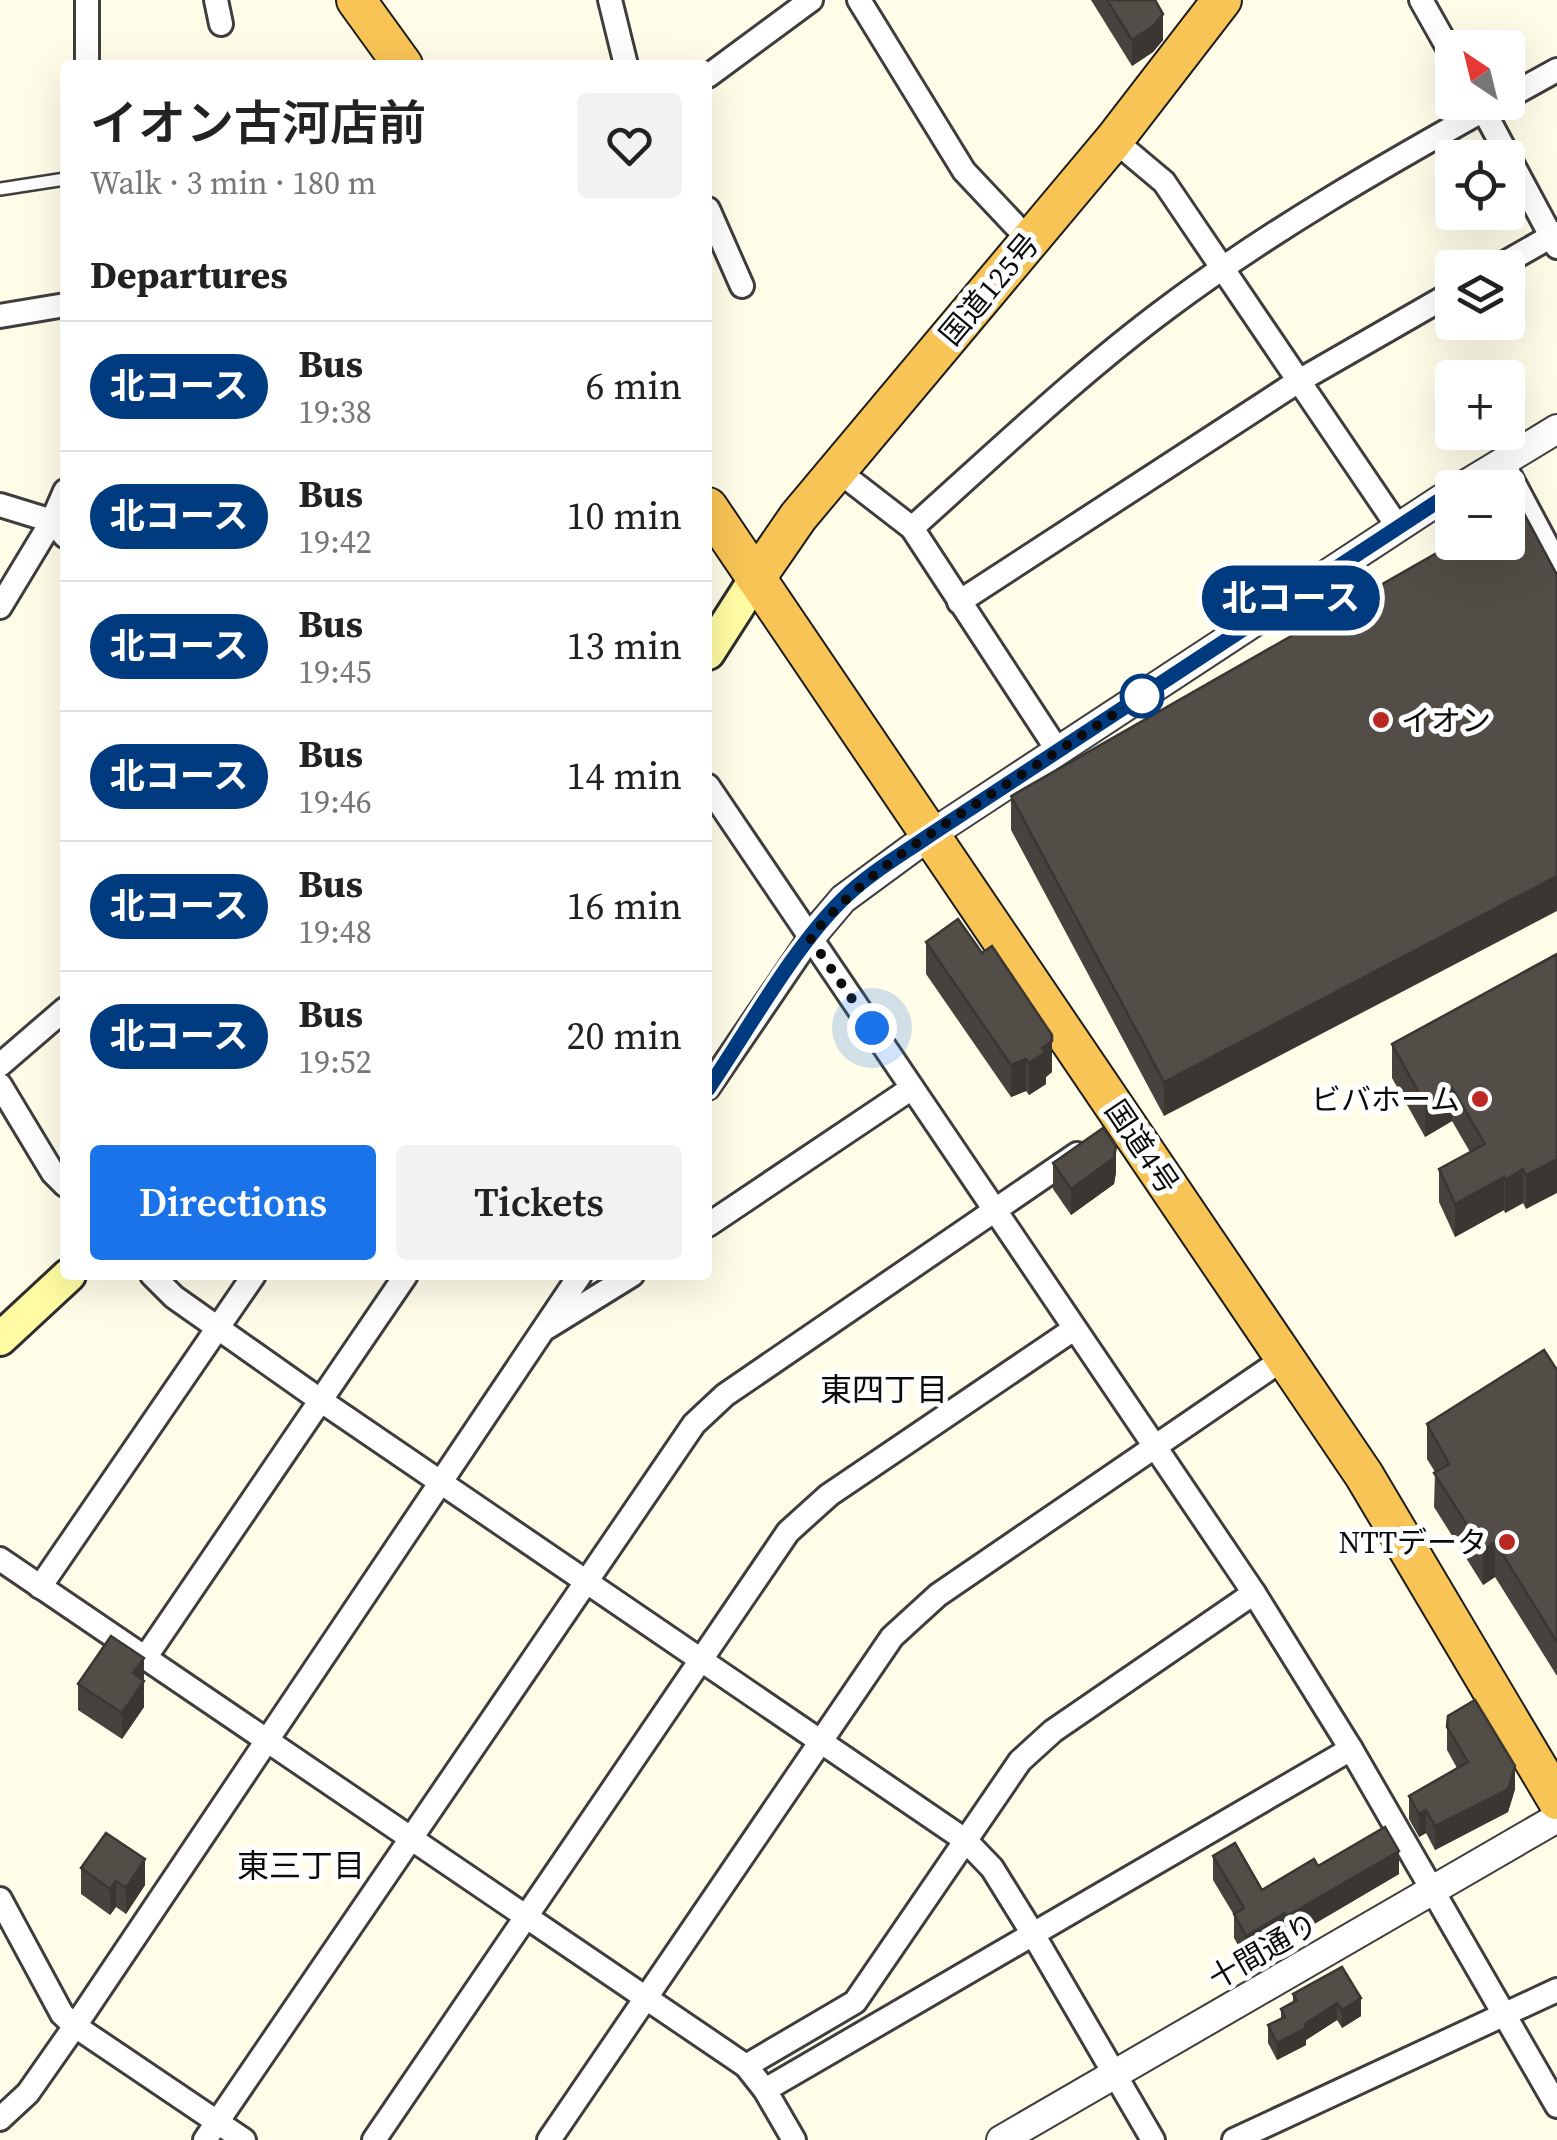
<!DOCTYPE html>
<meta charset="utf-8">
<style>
body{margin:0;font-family:"Source Serif 4","Noto Sans JP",serif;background:#f2f2f2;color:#222;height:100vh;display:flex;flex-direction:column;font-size:38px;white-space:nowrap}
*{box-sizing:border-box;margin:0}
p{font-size:32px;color:#767676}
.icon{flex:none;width:55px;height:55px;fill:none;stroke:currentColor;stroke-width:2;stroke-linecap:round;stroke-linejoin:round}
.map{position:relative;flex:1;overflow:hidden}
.sheet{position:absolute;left:60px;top:60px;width:652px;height:1220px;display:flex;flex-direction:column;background:#fff;border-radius:10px;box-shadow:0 10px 40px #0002}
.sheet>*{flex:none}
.badge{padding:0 20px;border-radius:32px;font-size:35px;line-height:65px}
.needle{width:65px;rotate:325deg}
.buttons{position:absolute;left:1435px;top:30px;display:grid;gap:20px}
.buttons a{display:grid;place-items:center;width:90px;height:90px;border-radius:10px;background:#fff;box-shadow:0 10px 40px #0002;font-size:50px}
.you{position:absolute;width:50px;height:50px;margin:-25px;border:8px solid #fff;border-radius:50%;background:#1a73e8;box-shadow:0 0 0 15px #1a73e833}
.map>.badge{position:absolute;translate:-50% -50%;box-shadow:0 0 0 5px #fff}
h2{padding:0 30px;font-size:38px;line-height:90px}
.round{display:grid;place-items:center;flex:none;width:105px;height:105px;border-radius:10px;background:#f2f2f2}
.head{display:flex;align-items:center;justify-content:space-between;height:170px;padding:0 30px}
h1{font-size:48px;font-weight:600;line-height:75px}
.cta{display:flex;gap:20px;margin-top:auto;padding:20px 30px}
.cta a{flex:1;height:115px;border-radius:10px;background:#1a73e8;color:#fff;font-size:40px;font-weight:600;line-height:115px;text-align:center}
.cta a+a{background:#f2f2f2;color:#222}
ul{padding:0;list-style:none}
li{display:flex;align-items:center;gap:30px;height:130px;padding:0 30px;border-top:2px solid #e0e0e0}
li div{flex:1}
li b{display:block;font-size:38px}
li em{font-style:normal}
li .badge{min-width:110px;font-weight:700;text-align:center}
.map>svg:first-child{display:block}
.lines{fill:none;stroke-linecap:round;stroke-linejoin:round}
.service-casing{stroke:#3e3e3e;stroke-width:16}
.minor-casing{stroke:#3e3e3e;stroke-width:28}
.tertiary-casing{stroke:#3e3e3e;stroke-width:32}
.secondary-casing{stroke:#2d2d2d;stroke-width:38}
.trunk-casing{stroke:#1c1c1c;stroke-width:42}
.service{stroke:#fff;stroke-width:11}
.minor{stroke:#fff;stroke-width:22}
.tertiary{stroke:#fff;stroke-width:28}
.secondary{stroke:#fffca3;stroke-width:32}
.trunk{stroke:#f8c456;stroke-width:38}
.wall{fill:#47423d}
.shaded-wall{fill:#3a3632}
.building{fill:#534d47;stroke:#3a3632;stroke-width:2.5}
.line-casing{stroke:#fff;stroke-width:22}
.line{stroke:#003b80;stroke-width:15}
.walk{stroke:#0b0b0b;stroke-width:10;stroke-dasharray:0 18}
.stop-dot{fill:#fff;stroke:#003b80;stroke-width:5}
.poi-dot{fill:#ba2823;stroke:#fff;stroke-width:4}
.labels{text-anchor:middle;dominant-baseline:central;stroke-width:10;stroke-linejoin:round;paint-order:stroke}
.street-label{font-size:30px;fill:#0b0b0b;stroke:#fff}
.poi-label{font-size:30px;fill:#0b0b0b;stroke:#fff;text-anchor:end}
.neighbourhood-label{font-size:32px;fill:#0b0b0b;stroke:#fff}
</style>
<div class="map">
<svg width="1557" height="2140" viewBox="0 0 1557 2140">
<rect width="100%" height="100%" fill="#fffce8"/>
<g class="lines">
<defs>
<polyline id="service" points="0,189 65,179"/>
<g id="minor">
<polyline points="216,0 221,24"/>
<polyline points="610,0 626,65"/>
<polyline points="859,0 964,171 1029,240"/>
<polyline points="1421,0 1452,55"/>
<polyline points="87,65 87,0"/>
<polyline points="708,76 811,0"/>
<polyline points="1508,97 1557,70"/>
<polyline points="1479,102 1557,247"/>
<polyline points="1114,140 1164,182 1398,527"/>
<polyline points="708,209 742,286"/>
<polyline points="1496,268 1557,233"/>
<polyline points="0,316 65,305"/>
<polyline points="1502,461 1557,564"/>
<polyline points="837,470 912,528 1058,751"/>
<polyline points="0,505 52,521 65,536"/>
<path d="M912,528C996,453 1077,375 1167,308C1271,230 1385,165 1498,102"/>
<polyline points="959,602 1297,382 1452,293"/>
<polyline points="0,607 52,521 65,491"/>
<polyline points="708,786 1254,1593 1351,1749 1557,2106"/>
<polyline points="0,1065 65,1009"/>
<polyline points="0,1085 53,1173 65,1185"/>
<polyline points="708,1088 810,938"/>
<polyline points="708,1225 912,1088"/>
<polyline points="152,1275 174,1297 320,1400 965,1840 992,1868 1033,1934 1153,2140"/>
<polyline points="548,1327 632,1275"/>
<polyline points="0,1559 746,2066 765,2090 794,2140"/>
<polyline points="40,1587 254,1275"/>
<polyline points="145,1658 406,1275"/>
<polyline points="0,1899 62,2014 75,2026 244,2140"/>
<polyline points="746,2066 855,2002 1020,1761 1053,1731 1254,1593"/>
<polyline points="765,2090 1351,1749"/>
<polyline points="0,2119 28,2093 75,2026 580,1275"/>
<polyline points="205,2140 694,1424 725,1395 1077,1154"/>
<polyline points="374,2140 788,1532 829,1495 1074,1329"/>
<polyline points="549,2140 892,1637 938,1595 1286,1357"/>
<polyline points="1234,2140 1557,1990"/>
</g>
<g id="tertiary">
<polyline points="1460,488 1557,429"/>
<polyline points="810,938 843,899 930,835 1452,492"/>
<polyline points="1001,2140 1557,1818"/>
</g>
<g id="secondary">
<polyline points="708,653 756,578"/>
<polyline points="0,1339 69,1275"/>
</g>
<g id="trunk">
<polyline points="356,0 403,65"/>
<polyline points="708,507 1364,1475 1557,1800"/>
<polyline points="756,578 798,517 1114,140 1222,0"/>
</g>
</defs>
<use href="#service" class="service-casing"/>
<use href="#minor" class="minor-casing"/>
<use href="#tertiary" class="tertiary-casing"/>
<use href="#secondary" class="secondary-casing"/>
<use href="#trunk" class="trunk-casing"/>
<use href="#service" class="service"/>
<use href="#minor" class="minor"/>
<use href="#tertiary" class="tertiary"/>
<use href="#secondary" class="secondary"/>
<use href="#trunk" class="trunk"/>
</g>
<g class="wall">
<polygon points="1091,0 1155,0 1163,40 1153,52 1132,66"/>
<polygon points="1456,542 1164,1116 1011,830 1011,796"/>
<polygon points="926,942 1052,1067 1052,1072 1046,1077 1046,1084 1029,1095 1026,1091 1011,1097 926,974"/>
<polygon points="1557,954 1526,1209 1523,1203 1505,1213 1504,1210 1455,1237 1439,1202 1439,1169 1470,1152 1452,1121 1425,1137 1392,1078 1392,1044"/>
<polygon points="1053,1163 1116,1172 1114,1184 1071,1215 1053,1189"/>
<polygon points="1557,1370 1557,1676 1495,1577 1483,1585 1434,1507 1435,1472 1427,1459 1427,1424"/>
<polygon points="144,1658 144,1707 122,1739 78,1710 78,1684"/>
<polygon points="1447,1727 1515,1789 1508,1812 1435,1850 1426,1833 1419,1837 1409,1819 1409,1796 1457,1768 1447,1750"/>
<polygon points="1213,1856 1262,1890 1318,1866 1399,1874 1287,1940 1285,1936 1246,1959 1234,1938 1234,1915 1213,1880"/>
<polygon points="81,1868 145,1885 126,1914 116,1907 110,1915 81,1894"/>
<polygon points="1342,1967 1361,2016 1342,2028 1337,2020 1306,2040 1306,2045 1277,2060 1268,2043 1268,2025 1281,2019 1281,2009 1293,2002 1293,1994"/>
</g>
<g class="shaded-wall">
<polygon points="1163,14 1163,40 1153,52 1132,66 1132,40"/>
<polygon points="1557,876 1557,911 1164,1116 1164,1082"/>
<polygon points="1052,1035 1052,1072 1046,1077 1046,1084 1029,1095 1029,1063"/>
<polygon points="1026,1059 1026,1091 1011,1097 1011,1065"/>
<polygon points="1452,1088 1452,1121 1425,1137 1425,1104"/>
<polygon points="1116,1146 1116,1172 1114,1184 1071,1215 1071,1189"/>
<polygon points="1557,1159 1557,1193 1526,1209 1526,1175"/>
<polygon points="1523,1169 1523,1203 1505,1213 1505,1180"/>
<polygon points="1504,1177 1504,1210 1455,1237 1455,1204"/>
<polygon points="1495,1542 1495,1577 1483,1585 1483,1550"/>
<polygon points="144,1658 144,1707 122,1739 122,1713 133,1673"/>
<polygon points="1515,1766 1515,1789 1508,1812 1435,1850 1435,1826"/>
<polygon points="1426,1810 1426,1833 1419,1837 1419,1814"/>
<polygon points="1399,1851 1399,1874 1287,1940 1287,1916"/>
<polygon points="145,1859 145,1885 126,1914 126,1888"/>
<polygon points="116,1881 116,1907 110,1915 110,1889"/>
<polygon points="1285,1913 1285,1936 1246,1959 1246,1936"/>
<polygon points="1361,1998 1361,2016 1342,2028 1342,2010"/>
<polygon points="1337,2003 1337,2020 1306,2040 1306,2045 1277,2060 1277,2043"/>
</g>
<g class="building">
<polygon points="1107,0 1155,0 1163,14 1153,26 1132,40"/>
<polygon points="1520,506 1557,575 1557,876 1164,1082 1011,796 1456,542 1508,542 1508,513"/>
<polygon points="958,919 982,953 992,946 1052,1035 1052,1041 1042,1048 1046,1052 1029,1063 1026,1059 1011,1065 926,942"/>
<polygon points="1557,954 1557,1159 1526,1175 1523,1169 1505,1180 1504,1177 1455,1204 1439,1169 1485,1144 1452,1088 1425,1104 1392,1044"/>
<polygon points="1103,1128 1116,1146 1114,1158 1071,1189 1053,1163"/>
<polygon points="1544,1350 1557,1370 1557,1642 1495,1542 1483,1550 1434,1473 1449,1464 1427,1424"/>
<polygon points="111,1636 144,1658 133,1673 144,1681 122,1713 78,1684"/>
<polygon points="1475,1700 1515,1766 1508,1789 1435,1826 1426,1810 1419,1814 1409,1796 1468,1762 1447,1727 1448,1716"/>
<polygon points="1385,1827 1399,1851 1287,1916 1285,1913 1246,1936 1234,1914 1244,1908 1213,1856 1235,1843 1262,1890 1314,1859 1318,1866"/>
<polygon points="106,1833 145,1859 126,1888 116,1881 110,1889 81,1868"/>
<polygon points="1342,1967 1361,1998 1342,2010 1337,2003 1305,2024 1306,2028 1277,2043 1268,2025 1285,2017 1281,2009 1297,2000 1293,1994"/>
</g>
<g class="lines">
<defs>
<path id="line" d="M708,1089C748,1030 793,948 843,899C868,874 901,855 930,835L1452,492"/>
</defs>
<use href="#line" class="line-casing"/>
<use href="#line" class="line"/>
<path class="walk" d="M872,1028L810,938C861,875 929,835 996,791C1048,758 1099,724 1151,690L1142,696"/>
</g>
<circle class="stop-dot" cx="1142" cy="696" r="20"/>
<g class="poi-dot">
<circle cx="1381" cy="720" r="10"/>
<circle cx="1480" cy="1099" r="10"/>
<circle cx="1507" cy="1542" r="10"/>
</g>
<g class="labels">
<g class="street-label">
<text transform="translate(989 289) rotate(-50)">国道125号</text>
<text transform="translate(1142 1147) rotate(56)">国道4号</text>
<text transform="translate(1263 1951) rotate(-30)">十間通り</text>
</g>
<g class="poi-label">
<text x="1401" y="720" text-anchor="start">イオン</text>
<text x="1460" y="1099">ビバホーム</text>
<text x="1487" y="1542">NTTデータ</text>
</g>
<g class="neighbourhood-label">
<text x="884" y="1390">東四丁目</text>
<text x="301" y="1866">東三丁目</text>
</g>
</g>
</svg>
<div class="buttons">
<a><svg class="needle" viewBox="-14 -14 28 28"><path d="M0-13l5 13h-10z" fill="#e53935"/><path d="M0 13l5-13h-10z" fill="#767676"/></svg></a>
<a><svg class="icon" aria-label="locate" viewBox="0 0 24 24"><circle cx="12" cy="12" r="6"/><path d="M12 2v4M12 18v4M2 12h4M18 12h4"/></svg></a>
<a><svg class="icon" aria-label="layers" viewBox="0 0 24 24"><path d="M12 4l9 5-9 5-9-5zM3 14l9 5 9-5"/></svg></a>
<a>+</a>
<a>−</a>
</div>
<div class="you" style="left:872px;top:1028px"></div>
<b class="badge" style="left:1291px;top:598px;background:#003b80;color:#fff">北コース</b>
<section class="sheet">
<div class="head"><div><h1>イオン古河店前</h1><p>Walk · 3 min · 180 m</p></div><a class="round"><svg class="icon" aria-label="heart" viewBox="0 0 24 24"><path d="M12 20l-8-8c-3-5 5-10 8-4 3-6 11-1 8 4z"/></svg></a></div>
<h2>Departures</h2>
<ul>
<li><span class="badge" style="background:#003b80;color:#fff">北コース</span><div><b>Bus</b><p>19:38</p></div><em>6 min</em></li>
<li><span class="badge" style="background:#003b80;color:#fff">北コース</span><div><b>Bus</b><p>19:42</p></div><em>10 min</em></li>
<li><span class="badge" style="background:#003b80;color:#fff">北コース</span><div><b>Bus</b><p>19:45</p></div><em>13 min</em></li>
<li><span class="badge" style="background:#003b80;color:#fff">北コース</span><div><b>Bus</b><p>19:46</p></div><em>14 min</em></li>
<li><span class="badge" style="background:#003b80;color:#fff">北コース</span><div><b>Bus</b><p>19:48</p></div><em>16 min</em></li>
<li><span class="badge" style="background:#003b80;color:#fff">北コース</span><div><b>Bus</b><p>19:52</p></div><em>20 min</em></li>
</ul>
<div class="cta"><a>Directions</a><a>Tickets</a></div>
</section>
</div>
